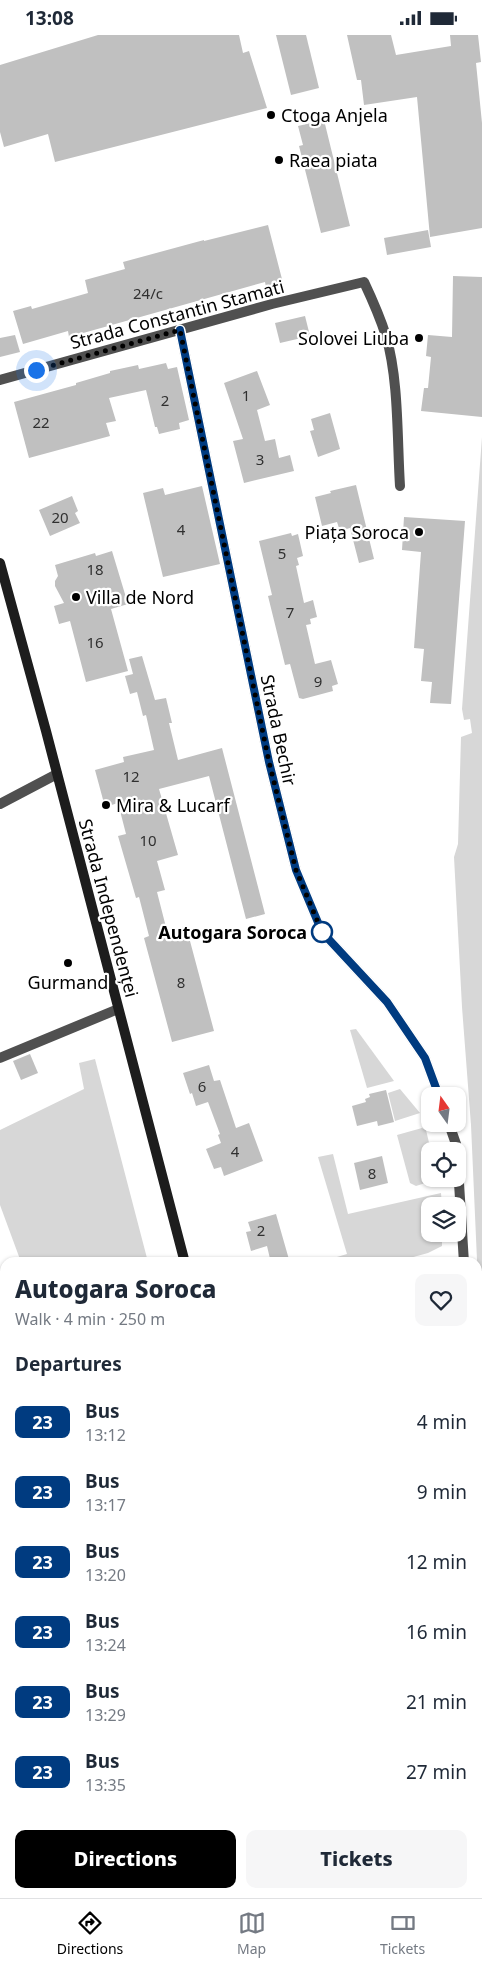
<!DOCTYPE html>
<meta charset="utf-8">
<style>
body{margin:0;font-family:"Noto Sans",sans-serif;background:#f6f6f7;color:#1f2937;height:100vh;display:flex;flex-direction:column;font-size:19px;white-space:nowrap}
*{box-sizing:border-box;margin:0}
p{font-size:16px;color:#747a83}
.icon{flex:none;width:28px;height:28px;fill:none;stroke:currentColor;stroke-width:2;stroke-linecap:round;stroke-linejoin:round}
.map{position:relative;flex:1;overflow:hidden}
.details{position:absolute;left:0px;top:1222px;width:482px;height:641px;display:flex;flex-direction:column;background:#fff;border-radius:15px 15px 0 0;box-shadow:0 1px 4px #0004}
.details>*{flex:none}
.badge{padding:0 10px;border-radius:8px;font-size:18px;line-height:32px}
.needle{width:32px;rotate:346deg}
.tools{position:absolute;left:421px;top:1052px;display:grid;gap:10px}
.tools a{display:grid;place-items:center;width:45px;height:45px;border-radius:10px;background:#fff;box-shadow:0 1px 4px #0004;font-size:25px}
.you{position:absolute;width:25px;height:25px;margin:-12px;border:4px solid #fff;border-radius:50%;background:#1a73e8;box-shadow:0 0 0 8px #1a73e833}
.map>.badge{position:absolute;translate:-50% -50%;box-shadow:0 0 0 2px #fff}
h2{padding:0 15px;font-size:19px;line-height:45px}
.round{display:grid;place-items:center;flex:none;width:52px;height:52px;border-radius:10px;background:#f6f6f7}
.head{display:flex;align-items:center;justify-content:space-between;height:85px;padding:0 15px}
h1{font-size:24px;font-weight:800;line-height:38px}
.cta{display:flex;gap:10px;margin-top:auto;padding:10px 15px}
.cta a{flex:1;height:58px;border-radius:10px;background:#000;color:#fff;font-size:20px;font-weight:800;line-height:58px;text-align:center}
.cta a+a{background:#f6f6f7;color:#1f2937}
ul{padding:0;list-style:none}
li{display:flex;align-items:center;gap:15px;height:70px;padding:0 15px}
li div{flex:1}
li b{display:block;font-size:19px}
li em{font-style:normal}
li .badge{min-width:55px;font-weight:700;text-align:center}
.status{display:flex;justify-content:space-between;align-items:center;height:35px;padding:0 25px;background:#fff;direction:ltr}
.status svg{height:14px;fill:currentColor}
.tab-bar{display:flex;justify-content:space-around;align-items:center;height:70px;border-top:1px solid #e0e1e3;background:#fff;font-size:14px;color:#747a83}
.tab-bar a{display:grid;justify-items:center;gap:2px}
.tab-bar .current{color:#000}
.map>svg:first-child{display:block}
.green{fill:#d7d7d7}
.forest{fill:url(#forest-firs)}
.building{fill:#c0c0c0}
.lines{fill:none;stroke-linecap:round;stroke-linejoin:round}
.minor{stroke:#505050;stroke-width:10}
.secondary{stroke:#1d1d1d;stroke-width:10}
.line-casing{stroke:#fff;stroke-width:11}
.line{stroke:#003b80;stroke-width:8}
.walk{stroke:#000;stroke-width:5;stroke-dasharray:0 9}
.poi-dot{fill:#000;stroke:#fff;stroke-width:2}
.stop-dot{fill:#fff;stroke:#003b80;stroke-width:2.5}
.labels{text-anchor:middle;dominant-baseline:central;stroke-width:4.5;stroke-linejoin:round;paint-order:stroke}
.number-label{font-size:15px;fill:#303030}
.poi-label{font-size:18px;fill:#000;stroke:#fff;text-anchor:start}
.street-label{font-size:18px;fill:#000;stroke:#fff}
.stop-label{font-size:18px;font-weight:bold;fill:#000;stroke:#fff;text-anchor:end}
</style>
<div class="status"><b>13:08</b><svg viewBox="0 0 49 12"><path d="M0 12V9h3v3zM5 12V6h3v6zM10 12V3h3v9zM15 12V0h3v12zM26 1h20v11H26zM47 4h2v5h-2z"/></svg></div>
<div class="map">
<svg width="482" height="1863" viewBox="0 0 482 1863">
<defs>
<pattern id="forest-firs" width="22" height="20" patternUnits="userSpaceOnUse" patternTransform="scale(1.25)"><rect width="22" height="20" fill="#d7d7d7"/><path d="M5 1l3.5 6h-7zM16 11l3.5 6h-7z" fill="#b7b7b7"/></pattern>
</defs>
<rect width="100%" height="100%" fill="#fff"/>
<g class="green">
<polygon points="482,402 482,1338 471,1090 462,972 454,822 458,809 461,702 472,698 470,684 464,685 462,674"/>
<polygon points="356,994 394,1046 367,1053 350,995"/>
<polygon points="95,1024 148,1227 21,1227 0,1170 0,1095 84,1054 79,1028"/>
<polygon points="400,1054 420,1078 395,1086 388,1058"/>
<polygon points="422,1093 426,1095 431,1116 430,1144 438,1144 416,1151 410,1148 397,1100"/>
<polygon points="333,1119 348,1179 441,1158 442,1171 430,1171 430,1199 442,1199 442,1211 428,1218 395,1227 320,1227 347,1219 318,1122"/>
<polygon points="478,1645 482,1700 482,1863 445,1863 442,1859 478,1859"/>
</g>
<g class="forest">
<polygon points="5,1704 5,1783 0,1788 0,1706"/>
<polygon points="113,1859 360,1859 362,1863 113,1863"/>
</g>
<g class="building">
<polygon points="98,0 239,0 243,18 249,16 267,73 55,127 48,99 4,112 0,97 0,30"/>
<polygon points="276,0 306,0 319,53 291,60"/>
<polygon points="347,0 391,0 396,20 451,11 450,0 478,0 481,27 476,28 482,88 482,193 430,202 417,62 364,70 361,45 357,45"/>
<polygon points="324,85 350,191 321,198 299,111 303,110 298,91"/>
<polygon points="268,190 283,248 266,252 265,247 69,302 68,296 23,309 13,276 31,271 32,274 88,258 85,245 125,234 123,227 204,205 204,206"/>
<polygon points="428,195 431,212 387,220 384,203"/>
<polygon points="453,241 482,242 482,382 421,376 424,353 428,353 431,322 426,321 428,300 452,302"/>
<polygon points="305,281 310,301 280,308 275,288"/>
<polygon points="15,300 20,317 0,322 0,303"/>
<polygon points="166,328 168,334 177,332 189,385 179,388 180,394 159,399 157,392 155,392 146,355 109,363 116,386 106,388 110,401 29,423 14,367 76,350 76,348 110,338 110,336 138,330 139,334"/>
<polygon points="257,336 270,370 257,375 265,406 275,404 279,423 290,420 294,436 244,448 233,406 243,404 224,348"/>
<polygon points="330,378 340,414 318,422 310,396 314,395 311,384"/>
<polygon points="356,450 374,524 359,528 350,493 340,496 337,487 322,491 315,462 331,458 330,456"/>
<polygon points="202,451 220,529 163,542 143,458 163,453 165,460"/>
<polygon points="72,461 78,476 75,478 80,488 50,501 39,475"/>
<polygon points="404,482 465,486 451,669 430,668 432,647 421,646 424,614 414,613 421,517 402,515"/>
<polygon points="291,498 292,501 298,499 303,521 297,523 299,530 296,531 304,568 313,565 317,582 310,584 311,589 306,590 315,629 331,625 338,649 332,651 333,656 303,664 299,663 290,629 285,630 268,561 272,560 259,506"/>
<polygon points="112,516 128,569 111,574 128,636 86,647 70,586 59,589 54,571 64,568 55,551 55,546 58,541 55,530 95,518 96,521"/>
<polygon points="142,621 155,665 166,663 172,688 169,688 178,725 222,713 265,879 246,884 209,741 159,754 178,820 157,826 165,855 157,857 167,896 186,891 214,996 172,1007 144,903 149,901 139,862 136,863 118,801 126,799 118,768 105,772 95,735 124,727 123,722 154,715 146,680 143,681 137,657 130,659 125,641 133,639 129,624"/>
<polygon points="30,1019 38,1038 21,1045 13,1026"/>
<polygon points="209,1030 214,1046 220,1045 236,1093 249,1088 263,1126 224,1141 221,1132 214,1134 206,1114 221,1108 218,1100 220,1099 208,1067 196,1071 192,1058 190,1059 183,1038"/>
<polygon points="386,1055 394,1087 378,1091 377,1086 357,1091 352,1071 366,1067 365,1064 370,1062 369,1059"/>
<polygon points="382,1121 388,1148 360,1155 354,1128"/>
<polygon points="276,1179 290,1228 271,1228 267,1211 251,1216 246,1197 251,1196 248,1187"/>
</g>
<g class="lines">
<g class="minor">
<polyline points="180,295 269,727 296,835 322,897 387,967 425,1023 439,1061"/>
<path d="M0,345L272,269L364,247C372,264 380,282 386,301C399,345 397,404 400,451"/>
<polyline points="0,769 57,739"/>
<polyline points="0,1023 118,974"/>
<polyline points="449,1089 456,1109 456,1116"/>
<polyline points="458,1132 464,1228"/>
<polyline points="478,1459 482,1539"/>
</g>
<g class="secondary">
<polyline points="0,528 46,696 185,1228"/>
<polyline points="399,1859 402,1863"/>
</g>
</g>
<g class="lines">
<defs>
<polyline id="line" points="180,295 269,727 296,835 322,897 387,967 425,1023 439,1061"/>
</defs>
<use href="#line" class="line-casing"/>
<use href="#line" class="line"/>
<polyline class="walk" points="36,335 180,295 269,727 296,835 322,897"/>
</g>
<g class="poi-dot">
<circle cx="271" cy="80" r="5"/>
<circle cx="279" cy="125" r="5"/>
<circle cx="419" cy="303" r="5"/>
<circle cx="419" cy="497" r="5"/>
<circle cx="76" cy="562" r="5"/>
<circle cx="106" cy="770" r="5"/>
<circle cx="68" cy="928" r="5"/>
</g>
<circle class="stop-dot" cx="322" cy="897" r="10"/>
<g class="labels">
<g class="number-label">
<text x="148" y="258">24/c</text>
<text x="246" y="360">1</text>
<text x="165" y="365">2</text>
<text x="41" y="387">22</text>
<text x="260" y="424">3</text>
<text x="60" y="482">20</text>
<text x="181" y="494">4</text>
<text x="282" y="518">5</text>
<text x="95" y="534">18</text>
<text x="290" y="577">7</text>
<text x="95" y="607">16</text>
<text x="318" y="646">9</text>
<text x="131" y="741">12</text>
<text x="148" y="805">10</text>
<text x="181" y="947">8</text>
<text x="202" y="1051">6</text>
<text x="235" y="1116">4</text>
<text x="372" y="1138">8</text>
<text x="261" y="1195">2</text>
</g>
<g class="poi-label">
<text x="281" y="80">Ctoga Anjela</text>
<text x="289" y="125">Raea piata</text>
<text x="409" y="303" text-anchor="end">Solovei Liuba</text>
<text x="409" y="497" text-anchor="end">Piața Soroca</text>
<text x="86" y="562">Villa de Nord</text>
<text x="116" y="770">Mira &amp; Lucarf</text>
<text x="68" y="947" text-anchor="middle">Gurmand</text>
</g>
<g class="street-label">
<text transform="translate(177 279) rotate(-15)">Strada Constantin Stamati</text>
<text transform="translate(279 695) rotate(78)">Strada Bechir</text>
<text transform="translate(109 873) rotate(75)">Strada Independenței</text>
</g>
<g class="stop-label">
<text x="307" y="897">Autogara Soroca</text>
</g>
</g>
</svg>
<div class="tools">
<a><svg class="needle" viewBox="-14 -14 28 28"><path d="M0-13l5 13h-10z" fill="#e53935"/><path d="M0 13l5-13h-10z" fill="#747a83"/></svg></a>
<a><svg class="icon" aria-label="locate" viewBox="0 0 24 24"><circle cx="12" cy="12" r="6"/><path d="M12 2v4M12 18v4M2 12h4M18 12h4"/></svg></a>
<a><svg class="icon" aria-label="layers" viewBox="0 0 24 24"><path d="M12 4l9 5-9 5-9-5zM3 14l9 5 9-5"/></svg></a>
</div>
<div class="you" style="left:36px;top:335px"></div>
<section class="details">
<div class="head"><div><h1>Autogara Soroca</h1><p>Walk · 4 min · 250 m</p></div><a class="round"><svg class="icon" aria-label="heart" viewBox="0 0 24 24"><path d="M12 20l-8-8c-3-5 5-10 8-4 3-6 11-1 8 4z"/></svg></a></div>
<h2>Departures</h2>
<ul>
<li><span class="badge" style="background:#003b80;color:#fff">23</span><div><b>Bus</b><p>13:12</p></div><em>4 min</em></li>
<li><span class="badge" style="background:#003b80;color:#fff">23</span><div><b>Bus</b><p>13:17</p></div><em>9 min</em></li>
<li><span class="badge" style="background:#003b80;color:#fff">23</span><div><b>Bus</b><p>13:20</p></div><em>12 min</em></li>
<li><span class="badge" style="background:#003b80;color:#fff">23</span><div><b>Bus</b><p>13:24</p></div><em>16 min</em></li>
<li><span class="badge" style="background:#003b80;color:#fff">23</span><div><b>Bus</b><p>13:29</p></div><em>21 min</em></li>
<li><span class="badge" style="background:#003b80;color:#fff">23</span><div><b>Bus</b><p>13:35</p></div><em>27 min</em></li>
</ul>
<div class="cta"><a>Directions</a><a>Tickets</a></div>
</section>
</div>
<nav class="tab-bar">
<a class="current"><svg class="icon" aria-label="directions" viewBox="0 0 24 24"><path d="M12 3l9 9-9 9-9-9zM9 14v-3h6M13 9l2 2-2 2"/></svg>Directions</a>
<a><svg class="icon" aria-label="map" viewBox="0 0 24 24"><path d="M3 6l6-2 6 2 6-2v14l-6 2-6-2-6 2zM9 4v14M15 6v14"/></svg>Map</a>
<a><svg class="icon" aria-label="tickets" viewBox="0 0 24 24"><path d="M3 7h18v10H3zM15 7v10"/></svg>Tickets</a>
</nav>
